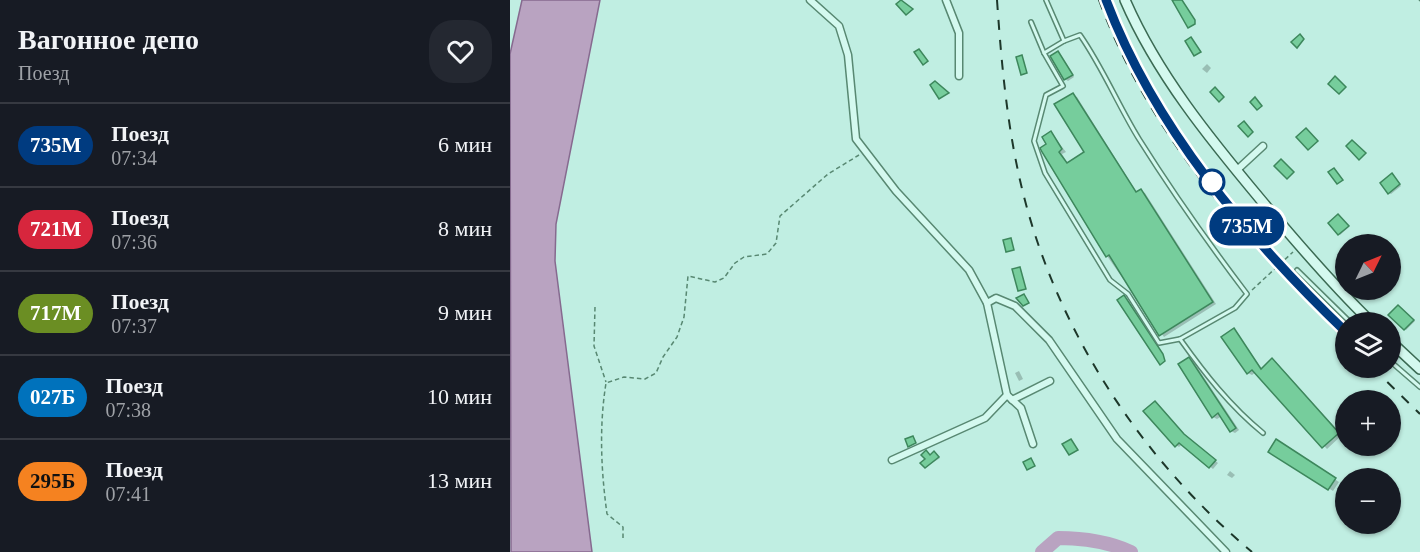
<!DOCTYPE html>
<html lang="ru">
<meta charset="utf-8">
<style>
body{margin:0;font-family:Georgia,serif;background:#242831;color:#f1f3f6;height:100vh;display:flex;flex-direction:column;font-size:22px;white-space:nowrap}
*{box-sizing:border-box;margin:0}
p{font-size:20px;color:#9ea1a6}
.icon{flex:none;width:33px;height:33px;fill:none;stroke:currentColor;stroke-width:2;stroke-linecap:round;stroke-linejoin:round}
.map{position:relative;flex:1;overflow:hidden}
.panel{display:flex;flex-direction:column;background:#171b24;width:510px}
.panel>*{flex:none}
.badge{padding:0 12px;border-radius:20px;font-size:21px;line-height:39px}
.needle{width:39px;rotate:47deg}
.tools{position:absolute;left:825px;top:234px;display:grid;gap:12px}
.tools a{display:grid;place-items:center;width:66px;height:66px;border-radius:50%;background:#171b24;box-shadow:0 2px 4px #0004;font-size:30px}
.map>.badge{position:absolute;translate:-50% -50%;box-shadow:0 0 0 3px #fff}
.round{display:grid;place-items:center;flex:none;width:63px;height:63px;border-radius:24px;background:#242831}
.overview{display:flex;align-items:center;justify-content:space-between;height:102px;padding:0 18px}
h1{font-size:28px;font-weight:700;line-height:45px}
ul{padding:0;list-style:none}
li{display:flex;align-items:center;gap:18px;height:84px;padding:0 18px;border-top:2px solid #363941}
li div{flex:1}
li b{display:block;font-size:22px}
li em{font-style:normal}
li .badge{min-width:66px;font-weight:700;text-align:center}
main{display:flex;flex:1;min-height:0}
.map>svg:first-child{display:block}
.water{fill:#b9a3c1;stroke:#866a8f;stroke-width:1.5}
.shadow{fill:#0003}
.lines{fill:none;stroke-linecap:round;stroke-linejoin:round}
.river{stroke:#b9a3c1;stroke-width:14}
.building{fill:#76cd9c;stroke:#3d875c;stroke-width:1.5}
.lane-casing{stroke:#588872;stroke-width:6}
.street-casing{stroke:#588872;stroke-width:9}
.secondary-casing{stroke:#3b6a53;stroke-width:12}
.path{stroke:#588872;stroke-width:1.5;stroke-dasharray:4.5 3;stroke-linecap:butt}
.lane{stroke:#d4f9ef;stroke-width:3}
.street{stroke:#d4f9ef;stroke-width:6}
.secondary{stroke:#d4f9ef;stroke-width:9}
.rail{stroke:#1d372a;stroke-width:2;stroke-dasharray:10 10;stroke-linecap:butt}
.line-casing{stroke:#fff;stroke-width:14}
.line{stroke:#003b80;stroke-width:9}
.stop-dot{fill:#fff;stroke:#003b80;stroke-width:3}
</style>
<main>
<section class="panel">
<div class="overview"><div><h1>Вагонное депо</h1><p>Поезд</p></div><a class="round"><svg class="icon" aria-label="heart" viewBox="0 0 24 24"><path d="M12 20l-8-8c-3-5 5-10 8-4 3-6 11-1 8 4z"/></svg></a></div>
<ul>
<li><span class="badge" style="background:#003b80;color:#fff">735М</span><div><b>Поезд</b><p>07:34</p></div><em>6 мин</em></li>
<li><span class="badge" style="background:#d7263d;color:#fff">721М</span><div><b>Поезд</b><p>07:36</p></div><em>8 мин</em></li>
<li><span class="badge" style="background:#6b8e23;color:#fff">717М</span><div><b>Поезд</b><p>07:37</p></div><em>9 мин</em></li>
<li><span class="badge" style="background:#0072bc;color:#fff">027Б</span><div><b>Поезд</b><p>07:38</p></div><em>10 мин</em></li>
<li><span class="badge" style="background:#f58220;color:#111">295Б</span><div><b>Поезд</b><p>07:41</p></div><em>13 мин</em></li>
</ul>
</section>
<div class="map">
<svg width="910" height="552" viewBox="0 0 910 552">
<rect width="100%" height="100%" fill="#c0eee2"/>
<polygon class="water" points="12,0 90,0 46,224 45,261 82,552 1,552 0,54"/>
<g class="shadow">
<polygon points="548,52 564,77 558,81 555,79"/>
<polygon points="697,64 701,68 697,73 692,69"/>
<polygon points="563,95 567,97 627,193 631,191 635,193 706,304 654,337 597,256 532,149 538,145 541,133 556,152 552,154 558,164 577,152"/>
<polygon points="883,176 891,186 881,194 879,193"/>
<polygon points="830,217 839,227 830,235 820,223"/>
<polygon points="890,307 905,321 896,330 895,329"/>
<polygon points="724,330 752,369 762,360 766,362 832,435 817,449 746,372 742,375 738,373"/>
<polygon points="679,359 683,361 729,430 725,433 721,431 712,416 707,419 703,417"/>
<polygon points="509,371 513,379 509,381 505,373"/>
<polygon points="648,404 677,437 708,463 703,469 672,444 669,447 666,445"/>
<polygon points="766,441 829,482 823,491 760,451"/>
<polygon points="426,453 430,458 416,467 413,463"/>
<polygon points="720,471 725,475 722,478 717,475"/>
</g>
<g class="lines">
<path class="river" d="M532,552L548,538C574,538 597,541 621,552"/>
</g>
<g class="building">
<polygon points="391,0 403,9 396,15 386,4"/>
<polygon points="662,0 672,0 685,20 685,24 678,28"/>
<polygon points="790,34 794,39 787,48 781,42"/>
<polygon points="681,37 691,52 684,56 675,41"/>
<polygon points="409,49 418,61 413,65 404,52"/>
<polygon points="548,51 563,75 554,80 540,56"/>
<polygon points="512,55 517,73 511,75 506,57"/>
<polygon points="825,76 836,87 829,94 818,84"/>
<polygon points="425,81 439,93 429,99 420,85"/>
<polygon points="705,87 714,97 709,102 700,92"/>
<polygon points="563,93 626,192 631,189 703,302 649,336 599,255 596,257 532,152 530,148 536,144 532,137 541,131 552,149 549,152 557,163 574,152 544,104"/>
<polygon points="745,97 752,106 747,110 740,102"/>
<polygon points="734,121 743,132 738,137 728,126"/>
<polygon points="796,128 808,141 798,150 786,137"/>
<polygon points="842,140 856,153 849,160 836,146"/>
<polygon points="771,159 784,172 777,179 764,166"/>
<polygon points="824,168 833,180 827,184 818,172"/>
<polygon points="882,173 890,184 878,194 870,183"/>
<polygon points="828,214 839,226 828,235 818,223"/>
<polygon points="501,238 504,250 496,252 493,240"/>
<polygon points="510,267 516,289 508,291 502,269"/>
<polygon points="514,294 519,303 513,306 506,298"/>
<polygon points="614,295 653,354 655,361 650,365 607,300"/>
<polygon points="888,305 904,320 894,330 878,315"/>
<polygon points="724,328 751,369 762,358 829,433 812,448 742,370 737,374 711,337"/>
<polygon points="679,357 726,428 720,432 708,413 702,418 668,364"/>
<polygon points="645,401 674,434 706,460 699,468 669,443 665,447 633,411"/>
<polygon points="403,436 406,443 398,447 395,439"/>
<polygon points="561,439 568,450 559,455 552,444"/>
<polygon points="766,439 826,478 818,490 758,452"/>
<polygon points="416,450 420,455 424,451 429,457 415,468 410,463 415,459 411,455"/>
<polygon points="521,458 525,466 517,470 513,462"/>
</g>
<g class="lines">
<defs>
<g id="lane">
<path d="M536,0L554,41L570,35C593,68 608,105 629,139C663,193 699,244 737,294L725,308L670,339C695,374 720,406 753,433"/>
<polyline points="521,22 534,53"/>
<polyline points="554,41 534,53 553,86 536,95 524,141 535,173 600,280 618,294 649,343 670,339"/>
<polyline points="787,270 840,322"/>
<polyline points="880,361 910,387"/>
</g>
<g id="street">
<polyline points="300,0 329,26 338,55 346,139 386,191 459,270 477,303 497,395 475,418 382,460"/>
<polyline points="436,0 449,33 449,76"/>
<polyline points="727,170 753,146"/>
<polyline points="477,303 486,298 505,306 539,340 607,439 716,552"/>
<polyline points="497,395 511,408 523,444"/>
<polyline points="502,400 540,381"/>
</g>
<g id="secondary">
<path d="M615,0C647,74 700,139 751,200C786,242 822,284 861,322"/>
<polyline points="880,341 910,369"/>
</g>
</defs>
<use href="#lane" class="lane-casing"/>
<use href="#street" class="street-casing"/>
<use href="#secondary" class="secondary-casing"/>
<g class="path">
<polyline points="909,0 910,1"/>
<polyline points="742,290 783,252"/>
<polyline points="85,307 84,346 96,382"/>
<path d="M113,538V527L97,514C91,470 89,427 96,383L114,377L135,379L146,373L153,357L167,337L174,317L178,276L205,282L214,278L225,263L234,257L257,254L266,243L270,216L318,174L349,155"/>
</g>
<use href="#lane" class="lane"/>
<use href="#street" class="street"/>
<use href="#secondary" class="secondary"/>
<g class="rail">
<path d="M487,0C491,57 496,115 508,171C539,319 627,456 742,552"/>
<path d="M589,0C638,133 736,242 836,340"/>
<polyline points="863,368 910,414"/>
</g>
</g>
<g class="lines">
<defs>
<path id="line" d="M596,0C644,127 738,238 836,332"/>
</defs>
<use href="#line" class="line-casing"/>
<use href="#line" class="line"/>
</g>
<circle class="stop-dot" cx="702" cy="182" r="12"/>
</svg>
<div class="tools">
<a><svg class="needle" viewBox="-14 -14 28 28"><path d="M0-13l5 13h-10z" fill="#e53935"/><path d="M0 13l5-13h-10z" fill="#9ea1a6"/></svg></a>
<a><svg class="icon" aria-label="layers" viewBox="0 0 24 24"><path d="M12 4l9 5-9 5-9-5zM3 14l9 5 9-5"/></svg></a>
<a>+</a>
<a>−</a>
</div>
<b class="badge" style="left:737px;top:226px;background:#003b80;color:#fff">735М</b>
</div>
</main>
